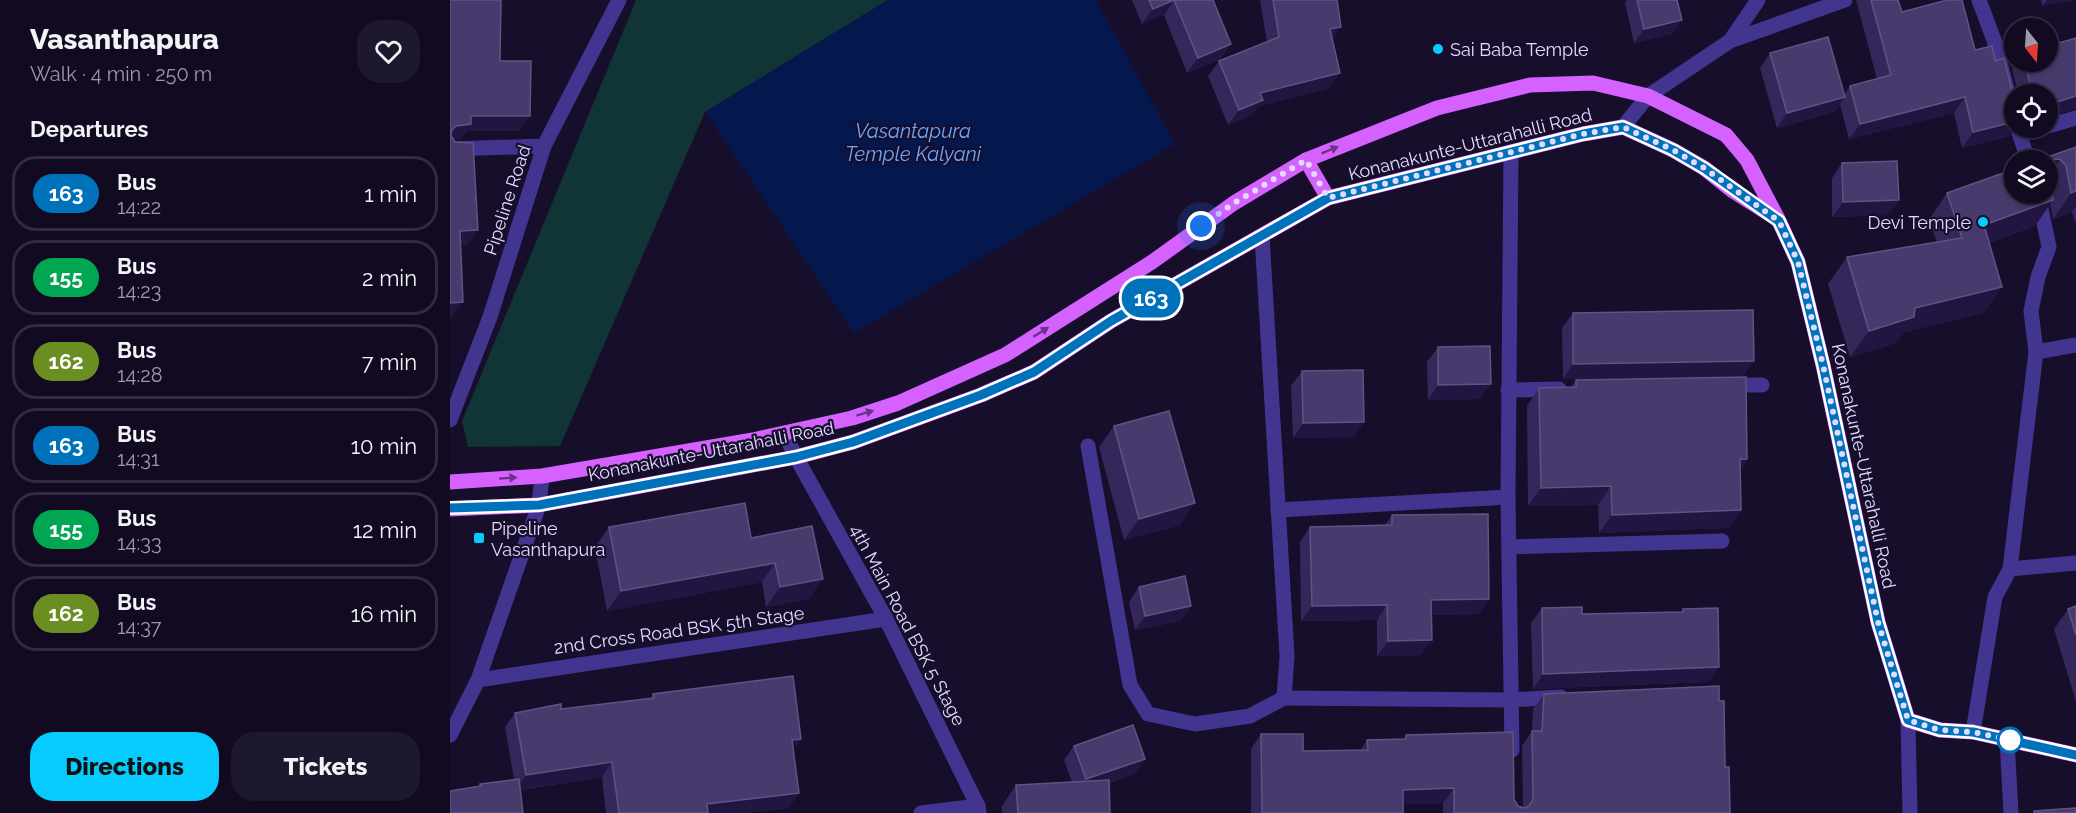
<!DOCTYPE html>
<meta charset="utf-8">
<style>
body{margin:0;font-family:Raleway,sans-serif;background:#1e182e;color:#f1f3f6;height:100vh;display:flex;flex-direction:column;font-size:22px;white-space:nowrap}
*{box-sizing:border-box;margin:0}
p{font-size:20px;color:#9c9aa5}
.icon{flex:none;width:33px;height:33px;fill:none;stroke:currentColor;stroke-width:2;stroke-linecap:round;stroke-linejoin:round}
.map{position:relative;flex:1;overflow:hidden}
.sheet{display:flex;flex-direction:column;background:#110a21;width:450px}
.sheet>*{flex:none}
.badge{padding:0 12px;border-radius:20px;font-size:21px;line-height:39px}
.needle{width:39px;rotate:163deg}
.controls{position:absolute;left:1554px;top:18px;display:grid;gap:12px}
.controls a{display:grid;place-items:center;width:54px;height:54px;border-radius:50%;background:#110a21;box-shadow:0 3px 9px #0003,0 0 0 2px #302b3f;font-size:30px}
.you{position:absolute;width:30px;height:30px;margin:-15px;border:4px solid #fff;border-radius:50%;background:#1a73e8;box-shadow:0 0 0 9px #1a73e833}
.map>.badge{position:absolute;translate:-50% -50%;box-shadow:0 0 0 3px #fff}
h2{padding:0 30px;font-size:22px;line-height:54px}
.round{display:grid;place-items:center;flex:none;width:63px;height:63px;border-radius:24px;background:#1e182e}
.summary{display:flex;align-items:center;justify-content:space-between;height:102px;padding:0 30px}
h1{font-size:28px;font-weight:800;line-height:45px}
.primary-button{display:flex;gap:12px;margin-top:auto;padding:12px 30px}
.primary-button a{flex:1;height:69px;border-radius:24px;background:#06cbff;color:#111;font-size:24px;font-weight:800;line-height:69px;text-align:center}
.primary-button a+a{background:#1e182e;color:#f1f3f6}
ul{padding:0;list-style:none}
li{display:flex;align-items:center;gap:18px;height:75px;margin:0 12px 9px;padding:0 18px;border:3px solid #302b3f;border-radius:24px}
li div{flex:1}
li b{display:block;font-size:22px}
li em{font-style:normal}
li .badge{min-width:66px;font-weight:700;text-align:center}
main{display:flex;flex:1;min-height:0}
.map>svg:first-child{display:block}
.green{fill:#113437}
.water{fill:#05184e}
.lines{fill:none;stroke-linecap:round;stroke-linejoin:round}
.minor{stroke:#423590;stroke-width:15}
.major{stroke:#d561ff;stroke-width:15}
.wall{fill:#36275b}
.shaded-wall{fill:#221541}
.building{fill:#483a6d;stroke:#605384;stroke-width:1.5}
.oneway{fill:#6c338b}
.line-casing{stroke:#fff;stroke-width:14}
.line{stroke:#0072bc;stroke-width:9}
.walk{stroke:#e2daff;stroke-width:6;stroke-dasharray:0 10.8}
.poi-dot{fill:#06cbff;stroke:#170e2c;stroke-width:2}
.stop-dot{fill:#fff;stroke:#0072bc;stroke-width:3}
.labels{text-anchor:middle;dominant-baseline:central;stroke-width:4.5;stroke-linejoin:round;paint-order:stroke}
.poi-label{font-size:18px;fill:#e2daff;stroke:#170e2c;text-anchor:start}
.street-label{font-size:18px;fill:#e2daff;stroke:#170e2c}
.water-label{font-size:20px;font-style:italic;fill:#68a8ff;stroke:#170e2c}
</style>
<main>
<section class="sheet">
<div class="summary"><div><h1>Vasanthapura</h1><p>Walk · 4 min · 250 m</p></div><a class="round"><svg class="icon" aria-label="heart" viewBox="0 0 24 24"><path d="M12 20l-8-8c-3-5 5-10 8-4 3-6 11-1 8 4z"/></svg></a></div>
<h2>Departures</h2>
<ul>
<li><span class="badge" style="background:#0072bc;color:#fff">163</span><div><b>Bus</b><p>14:22</p></div><em>1 min</em></li>
<li><span class="badge" style="background:#00a651;color:#fff">155</span><div><b>Bus</b><p>14:23</p></div><em>2 min</em></li>
<li><span class="badge" style="background:#6b8e23;color:#fff">162</span><div><b>Bus</b><p>14:28</p></div><em>7 min</em></li>
<li><span class="badge" style="background:#0072bc;color:#fff">163</span><div><b>Bus</b><p>14:31</p></div><em>10 min</em></li>
<li><span class="badge" style="background:#00a651;color:#fff">155</span><div><b>Bus</b><p>14:33</p></div><em>12 min</em></li>
<li><span class="badge" style="background:#6b8e23;color:#fff">162</span><div><b>Bus</b><p>14:37</p></div><em>16 min</em></li>
</ul>
<div class="primary-button"><a>Directions</a><a>Tickets</a></div>
</section>
<div class="map">
<svg width="1626" height="813" viewBox="0 0 1626 813">
<rect width="100%" height="100%" fill="#170e2c"/>
<polygon class="green" points="186,0 438,0 255,112 110,446 18,447 12,421"/>
<polygon class="water" points="438,0 646,0 725,144 404,333 255,112"/>
<g class="lines">
<g class="minor">
<polyline points="1529,0 1544,40 1564,116"/>
<polyline points="1280,41 1395,0"/>
<polyline points="1598,126 1626,118"/>
<polyline points="1173,127 1198,96 1280,41 1308,0"/>
<polyline points="0,149 94,146"/>
<polyline points="1061,154 1058,497 1062,750"/>
<polyline points="1578,160 1569,133 1590,128"/>
<polyline points="1586,352 1626,345"/>
<polyline points="1277,385 1312,385"/>
<polyline points="1058,390 1109,389"/>
<polyline points="0,420 40,317 94,146 169,0"/>
<polyline points="334,433 346,457 436,619 518,786 528,806 529,813"/>
<polyline points="638,446 680,685 698,714 745,724 800,716 834,698 837,656 812,236"/>
<polyline points="828,510 1058,497"/>
<polyline points="1059,547 1272,541"/>
<polyline points="1560,569 1626,563"/>
<polyline points="28,680 436,619"/>
<polyline points="834,698 1061,700 1111,697"/>
<polyline points="1458,720 1460,813"/>
<polyline points="1523,732 1545,597 1560,569 1574,451 1586,352 1581,311 1588,277 1599,247 1588,194"/>
<polyline points="0,735 28,680 89,505 92,476"/>
<polyline points="1557,740 1561,813"/>
<polyline points="471,813 528,806"/>
</g>
<g class="major">
<polyline points="856,160 878,198"/>
<polyline points="0,482 92,476 303,440 402,418 448,403 555,355 702,262 784,203 856,160 987,108 1080,85 1143,83 1198,96 1276,135 1297,160 1329,221 1348,262 1373,365 1428,622 1458,720 1490,730 1523,732 1626,755"/>
<polyline points="0,509 89,505 346,457 403,442 531,395 584,372 661,321 878,198 1133,134 1173,127 1223,150 1254,168 1283,191 1327,219"/>
</g>
</g>
<g class="wall">
<polygon points="682,0 763,0 771,59 737,73 714,15 692,24"/>
<polygon points="810,0 887,0 882,40 880,88 809,106 802,115 778,125 758,76 769,61 817,42"/>
<polygon points="1177,0 1227,0 1232,20 1222,34 1184,43 1175,3"/>
<polygon points="1406,0 1448,0 1452,12 1545,61 1564,128 1566,128 1560,136 1512,148 1504,113 1399,139 1390,104 1384,112 1327,128 1310,68 1320,53 1394,95 1400,86 1427,79"/>
<polygon points="1591,0 1624,0 1592,6"/>
<polygon points="1626,38 1626,109 1624,109 1598,117 1598,94 1568,94 1562,68 1566,62 1598,62"/>
<polygon points="1626,147 1626,224 1622,212 1603,219 1600,204 1585,226 1539,243 1552,287 1533,313 1454,332 1446,343 1400,357 1378,284 1397,257 1487,242 1479,220 1497,193 1598,160"/>
<polygon points="1392,163 1449,200 1438,215 1382,217 1382,178"/>
<polygon points="1123,313 1304,361 1293,376 1113,379 1112,328"/>
<polygon points="988,347 1030,399 978,400 977,362"/>
<polygon points="852,371 904,437 843,438 841,386"/>
<polygon points="1126,380 1297,459 1291,469 1291,510 1278,528 1149,533 1148,505 1078,506 1077,406 1089,388 1121,387"/>
<polygon points="664,426 730,525 674,540 649,447"/>
<polygon points="942,515 1029,614 981,615 971,655 927,656 927,620 851,621 850,542 860,527 935,525"/>
<polygon points="362,526 359,599 316,607 312,582 157,611 145,547 159,527 301,538"/>
<polygon points="689,587 741,606 730,621 685,630 679,602"/>
<polygon points="1626,606 1626,702 1604,629 1618,609"/>
<polygon points="1092,608 1132,614 1231,612 1233,609 1269,667 1258,682 1083,689 1081,623"/>
<polygon points="203,694 351,739 343,749 339,808 294,813 156,813 152,777 70,790 28,787 30,784 64,779 55,727 65,713 111,709 200,698"/>
<polygon points="1094,694 1269,701 1280,813 993,813 993,803 953,804 953,813 801,813 801,749 811,734 853,751 910,751 917,740 953,739 956,735 1064,799 1068,806 1073,807 1072,746 1082,731 1083,709"/>
<polygon points="624,746 695,759 685,773 659,783 660,813 552,813 552,806 566,785 622,782 614,760"/>
</g>
<g class="shaded-wall">
<polygon points="724,0 714,15 692,24 703,9"/>
<polygon points="1597,0 1624,0 1592,6"/>
<polygon points="1232,20 1222,34 1184,43 1194,29"/>
<polygon points="891,27 881,42 880,29"/>
<polygon points="781,44 771,59 737,73 748,58"/>
<polygon points="890,73 880,88 809,106 802,115 778,125 789,110 810,93"/>
<polygon points="1626,96 1626,109 1624,109 1598,117 1598,105"/>
<polygon points="1395,97 1384,112 1327,128 1337,113"/>
<polygon points="1515,97 1504,113 1399,139 1410,124"/>
<polygon points="21,116 80,116 70,131 17,131 11,139 0,140 0,132 6,126"/>
<polygon points="1564,122 1564,128 1566,128 1560,136 1512,148 1523,132"/>
<polygon points="1610,159 1598,177 1598,164 1600,160"/>
<polygon points="1626,191 1626,206 1622,212 1603,219 1621,193"/>
<polygon points="1449,200 1438,215 1382,217 1393,202"/>
<polygon points="1603,200 1585,226 1516,251 1534,225"/>
<polygon points="28,230 17,245 0,246 10,231"/>
<polygon points="1552,287 1533,313 1454,332 1446,343 1400,357 1419,331 1465,308"/>
<polygon points="13,302 2,317 0,317 0,303"/>
<polygon points="1304,361 1293,376 1113,379 1123,364"/>
<polygon points="1041,384 1030,399 978,400 988,385"/>
<polygon points="914,422 904,437 843,438 853,423"/>
<polygon points="1290,459 1297,459 1285,477"/>
<polygon points="1161,486 1148,505 1078,506 1091,488"/>
<polygon points="745,503 730,525 674,540 689,519"/>
<polygon points="1291,510 1278,528 1149,533 1162,515"/>
<polygon points="325,563 312,582 157,611 171,591"/>
<polygon points="373,579 359,599 316,607 330,587"/>
<polygon points="1039,599 1029,614 971,615 981,600"/>
<polygon points="937,605 927,620 851,621 862,606"/>
<polygon points="741,606 730,621 685,630 695,616"/>
<polygon points="982,640 971,655 927,656 938,641"/>
<polygon points="1269,667 1258,682 1083,689 1093,674"/>
<polygon points="351,739 340,754 342,740"/>
<polygon points="695,759 685,773 626,794 636,779"/>
<polygon points="162,762 152,777 66,790 76,775"/>
<polygon points="1004,788 993,803 942,805 953,790"/>
<polygon points="349,793 339,808 294,813 250,813 257,804"/>
</g>
<g class="building">
<polygon points="0,0 51,0 50,61 81,61 80,116 21,116 21,124 6,126 2,130 1,135 5,142 23,143 28,230 10,231 13,302 0,303"/>
<polygon points="699,0 763,0 781,44 748,58 724,0 703,9"/>
<polygon points="823,0 887,0 891,27 880,29 890,73 810,93 813,100 789,110 769,61 829,37"/>
<polygon points="1187,0 1227,0 1232,20 1194,29"/>
<polygon points="1421,0 1448,0 1452,12 1497,0 1512,0 1525,50 1542,46 1545,61 1554,58 1564,99 1564,122 1523,132 1515,97 1410,124 1400,86 1441,75"/>
<polygon points="1378,37 1395,97 1337,113 1320,53"/>
<polygon points="1626,38 1626,96 1598,105 1598,94 1583,94 1574,62 1598,62 1598,46"/>
<polygon points="1626,147 1626,191 1621,193 1616,166 1610,159 1600,160 1598,165 1598,160 1589,160"/>
<polygon points="1447,161 1449,200 1393,202 1392,163"/>
<polygon points="1598,168 1603,200 1534,225 1552,287 1465,308 1464,317 1419,331 1397,257 1512,238 1497,193 1564,169 1564,194 1598,194"/>
<polygon points="1303,310 1304,361 1123,364 1123,313"/>
<polygon points="1040,346 1041,384 988,385 988,347"/>
<polygon points="913,370 914,422 853,423 852,371"/>
<polygon points="1296,377 1297,459 1290,459 1291,510 1162,515 1161,486 1091,488 1089,388 1126,387 1126,380"/>
<polygon points="719,411 745,503 689,519 664,426"/>
<polygon points="295,503 301,538 362,526 373,579 330,587 325,563 171,591 159,527"/>
<polygon points="1038,514 1039,599 981,600 982,640 938,641 937,605 862,606 860,527 942,525 942,515"/>
<polygon points="735,576 741,606 695,616 689,587"/>
<polygon points="1626,606 1626,635 1618,609"/>
<polygon points="1132,607 1132,614 1233,612 1233,609 1268,608 1269,667 1093,674 1092,608"/>
<polygon points="343,676 351,739 342,740 349,793 257,804 258,813 169,813 162,762 76,775 65,713 111,704 111,709 204,698 203,694"/>
<polygon points="1269,686 1269,701 1274,701 1275,767 1279,767 1280,813 1004,813 1004,788 953,790 953,813 812,813 811,734 853,734 853,751 918,750 917,740 956,739 956,735 1063,732 1064,799 1068,806 1074,808 1079,806 1083,799 1082,731 1092,731 1094,694"/>
<polygon points="683,725 695,759 636,779 624,746"/>
<polygon points="69,779 73,813 0,813 0,791 31,786 30,784"/>
<polygon points="659,780 660,813 568,813 566,785"/>
<polygon points="1626,808 1626,813 1584,813 1584,811"/>
</g>
<defs><path id="oneway-solid" d="M-6-.8H1V-3.2L6.5 0L1 3.2V.8H-6Z" transform="scale(1.5)"/></defs>
<g class="oneway">
<use href="#oneway-solid" transform="translate(880 150) rotate(-22)"/>
<use href="#oneway-solid" transform="translate(591 332) rotate(-32)"/>
<use href="#oneway-solid" transform="translate(415 413) rotate(-17)"/>
<use href="#oneway-solid" transform="translate(58 478) rotate(-4)"/>
</g>
<g class="lines">
<defs>
<polyline id="line" points="0,508 89,505 346,457 403,442 531,395 584,372 661,321 878,198 1133,134 1173,127 1223,150 1254,168 1329,221 1348,262 1373,365 1428,622 1458,720 1490,730 1523,732 1626,755"/>
</defs>
<use href="#line" class="line-casing"/>
<use href="#line" class="line"/>
<polyline class="walk" points="751,226 784,203 856,160 878,198 1133,134 1173,127 1223,150 1254,168 1329,221 1348,262 1373,365 1428,622 1458,720 1490,730 1523,732 1560,740"/>
</g>
<g class="poi-dot">
<circle cx="988" cy="49" r="6"/>
<circle cx="1533" cy="222" r="6"/>
<rect x="23" y="532" width="12" height="12" rx="3"/>
</g>
<circle class="stop-dot" cx="1560" cy="740" r="12"/>
<g class="labels">
<g class="poi-label">
<text x="1000" y="49">Sai Baba Temple</text>
<text x="1521" y="222" text-anchor="end">Devi Temple</text>
<text x="41" y="528">Pipeline<tspan x="41" dy="21">Vasanthapura</tspan></text>
</g>
<g class="street-label">
<text transform="translate(1020 144) rotate(-14)">Konanakunte-Uttarahalli Road</text>
<text transform="translate(57 200) rotate(-72)">Pipeline Road</text>
<text transform="translate(261 451) rotate(-11)">Konanakunte-Uttarahalli Road</text>
<text transform="translate(1414 466) rotate(78)">Konanakunte-Uttarahalli Road</text>
<text transform="translate(458 625) rotate(62)">4th Main Road BSK 5 Stage</text>
<text transform="translate(229 630) rotate(-8)">2nd Cross Road BSK 5th Stage</text>
</g>
<g class="water-label">
<text x="463" y="131">Vasantapura<tspan x="463" dy="23">Temple Kalyani</tspan></text>
</g>
</g>
</svg>
<div class="controls">
<a><svg class="needle" viewBox="-14 -14 28 28"><path d="M0-13l5 13h-10z" fill="#e53935"/><path d="M0 13l5-13h-10z" fill="#9c9aa5"/></svg></a>
<a><svg class="icon" aria-label="locate" viewBox="0 0 24 24"><circle cx="12" cy="12" r="6"/><path d="M12 2v4M12 18v4M2 12h4M18 12h4"/></svg></a>
<a><svg class="icon" aria-label="layers" viewBox="0 0 24 24"><path d="M12 4l9 5-9 5-9-5zM3 14l9 5 9-5"/></svg></a>
</div>
<div class="you" style="left:751px;top:226px"></div>
<b class="badge" style="left:701px;top:298px;background:#0072bc;color:#fff">163</b>
</div>
</main>
